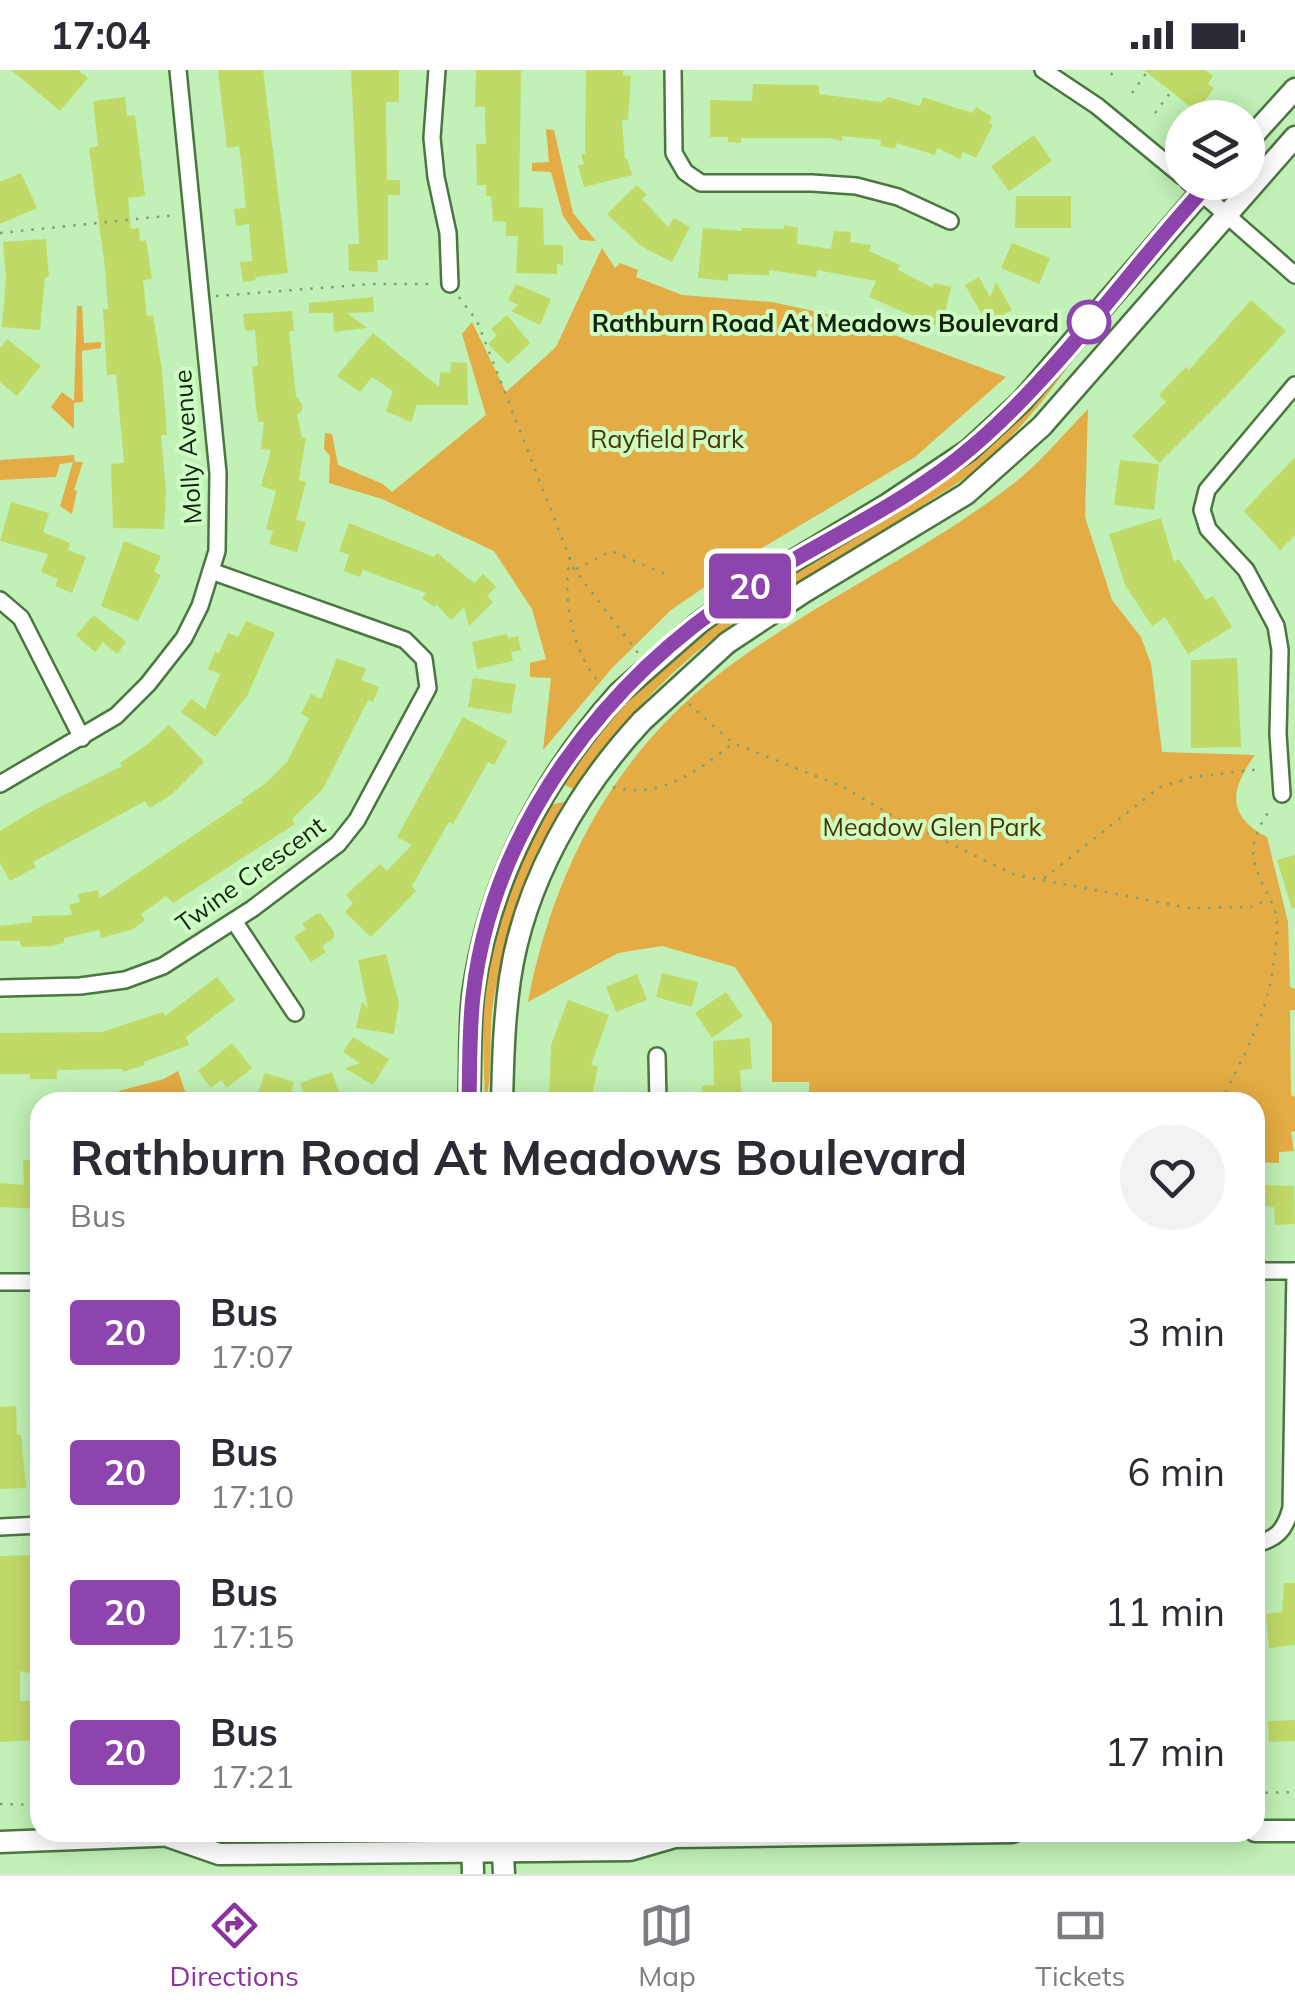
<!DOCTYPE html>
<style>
body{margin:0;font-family:Mulish,sans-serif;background:#f2f2f3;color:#2b2b33;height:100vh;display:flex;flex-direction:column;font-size:38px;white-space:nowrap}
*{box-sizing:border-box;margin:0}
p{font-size:32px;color:#7c7c81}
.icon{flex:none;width:55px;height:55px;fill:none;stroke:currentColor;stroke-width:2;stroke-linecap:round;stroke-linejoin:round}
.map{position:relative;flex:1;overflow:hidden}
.drawer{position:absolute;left:30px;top:1022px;width:1235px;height:750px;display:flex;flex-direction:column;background:#fff;border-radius:30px;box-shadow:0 5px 25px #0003}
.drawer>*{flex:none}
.badge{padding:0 20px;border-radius:8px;font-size:35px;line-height:65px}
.tools{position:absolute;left:1165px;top:30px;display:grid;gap:20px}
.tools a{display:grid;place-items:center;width:100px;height:100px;border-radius:50%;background:#fff;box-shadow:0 5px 25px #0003;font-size:50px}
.map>.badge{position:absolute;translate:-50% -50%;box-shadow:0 0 0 5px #fff}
.round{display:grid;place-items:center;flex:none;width:105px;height:105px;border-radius:52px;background:#f2f2f3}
.head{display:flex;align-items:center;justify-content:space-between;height:170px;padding:0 40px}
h1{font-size:48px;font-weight:700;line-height:75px}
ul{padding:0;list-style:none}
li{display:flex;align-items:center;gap:30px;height:140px;padding:0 40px}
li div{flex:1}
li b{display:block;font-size:38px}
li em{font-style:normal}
li .badge{min-width:110px;font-weight:700;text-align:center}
.status{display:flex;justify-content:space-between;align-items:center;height:70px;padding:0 50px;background:#fff;direction:ltr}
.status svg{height:28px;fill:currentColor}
.tab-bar{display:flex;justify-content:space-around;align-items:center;height:140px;border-top:2px solid #e1e1e2;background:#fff;font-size:28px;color:#7c7c81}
.tab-bar a{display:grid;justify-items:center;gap:5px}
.tab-bar .selected{color:#8c339f}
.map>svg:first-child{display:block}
.green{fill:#e4ac44}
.building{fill:#c0da68}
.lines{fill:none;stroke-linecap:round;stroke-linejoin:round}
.street-casing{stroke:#4b7642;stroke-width:20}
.secondary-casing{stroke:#4b7642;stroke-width:25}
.path{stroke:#7da175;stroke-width:2.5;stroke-dasharray:2.5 8;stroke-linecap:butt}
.street{stroke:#fff;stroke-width:15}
.secondary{stroke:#fff;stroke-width:20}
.secondary-bridge-casing{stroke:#4b7642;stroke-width:25;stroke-linecap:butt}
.secondary-bridge{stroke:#fff;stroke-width:20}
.line-casing{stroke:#fff;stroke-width:22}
.line{stroke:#8e44ad;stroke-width:15}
.stop-dot{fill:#fff;stroke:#8e44ad;stroke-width:5}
.labels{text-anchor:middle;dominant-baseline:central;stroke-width:8;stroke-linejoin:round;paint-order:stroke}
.stop-label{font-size:25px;font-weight:bold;fill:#12240e;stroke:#cefec3;text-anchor:end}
.park-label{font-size:25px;fill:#4a3301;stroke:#cefec3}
.street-label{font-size:25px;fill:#12240e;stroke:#cefec3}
</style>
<div class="status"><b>17:04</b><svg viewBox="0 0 49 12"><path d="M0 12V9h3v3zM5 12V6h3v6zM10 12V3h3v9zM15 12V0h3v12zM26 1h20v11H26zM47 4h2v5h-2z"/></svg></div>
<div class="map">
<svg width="1295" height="1804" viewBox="0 0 1295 1804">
<rect width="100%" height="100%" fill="#c1f1b6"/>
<g class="green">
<polygon points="546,59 554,60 573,143 596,171 580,170 563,146 551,102 532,101 532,93 549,92"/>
<polygon points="602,178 615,198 620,193 638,200 636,207 682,225 772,232 854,250 1006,307 915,387 762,478 671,540 612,598 543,680 551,608 530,607 530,593 546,589 532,539 494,481 382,429 329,413 330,386 324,379 325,363 332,364 338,395 383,414 392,422 486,345 462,264 472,252 506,322 556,277"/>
<polygon points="77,236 82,236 84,273 101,272 101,278 82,281 83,332 74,333 74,359 51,337 62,322 74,331"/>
<path d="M1080,279C1050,324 1017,365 976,400C958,414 937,425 919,438C858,478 790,514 731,555C669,600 617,656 575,720L561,713L593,668L648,607L722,546L1024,339Z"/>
<path d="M1088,339L1085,447L1112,530L1141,567L1151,594L1162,682L1255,685C1230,719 1226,746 1267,767L1288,852L1290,917L1295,919V940H1290L1291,1025L1295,1027V1061L1291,1062L1294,1081L1279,1082V1093L1255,1092V1032H906L905,1029H886L885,1032H809V1012H772V954L735,897L662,876L618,883L528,932C553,802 612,687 719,604C811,533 920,486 1013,414C1040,393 1064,364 1088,339Z"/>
<polygon points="74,385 75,392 83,392 74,420 77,421 72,444 60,436 73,392 60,394 56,407 0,410 0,390"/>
<path d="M565,732C531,798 505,861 493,934C488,965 494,1005 485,1032C484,989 480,944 487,901C497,841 521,788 548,735Z"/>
<polygon points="178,1001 187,1027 204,1027 204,1032 113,1032 113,1027 120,1027 119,1021 164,1009"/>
</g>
<g class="building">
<polygon points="11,0 78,0 88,8 60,41"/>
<polygon points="218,0 263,0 288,203 255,207 256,210 243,212 240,192 252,191 249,154 236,156 234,139 246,138 241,90 239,76 227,78"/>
<polygon points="351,0 399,0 399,32 386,32 387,110 400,110 400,125 388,125 388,190 377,190 378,202 349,201 348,174 359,174"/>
<polygon points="476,0 521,0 519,137 543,138 544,175 563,175 563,195 557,194 557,204 516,203 518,166 506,166 506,152 493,151 491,126 486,126 486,115 477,115 476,74 486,74 485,52 485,37 475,37"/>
<polygon points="586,0 623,0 623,5 631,6 628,50 622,50 625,89 627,88 632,105 584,117 578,96 584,94 581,84 585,84"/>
<polygon points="1144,0 1205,0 1213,6 1208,14 1214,18 1197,42"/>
<polygon points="753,14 819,15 819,24 881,32 888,27 920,36 923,27 972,43 976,37 992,47 989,52 993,55 976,88 963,82 960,89 937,78 935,85 897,73 895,79 880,76 881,70 842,66 842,71 828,68 741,68 741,73 728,72 728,67 710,67 710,30 752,31"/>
<polygon points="125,27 127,46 135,45 145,126 128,128 131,159 139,158 140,171 146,170 152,209 143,210 147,246 153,245 162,300 167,365 161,365 166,421 164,459 113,458 111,394 124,393 116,304 107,305 103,239 108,239 105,198 89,78 98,76 93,31"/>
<polygon points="1034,65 1052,91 1009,121 991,96"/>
<polygon points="21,103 37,138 0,154 0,112"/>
<polygon points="637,115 647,125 642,129 668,157 674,148 690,157 672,192 641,176 607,144"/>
<polygon points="1016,126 1071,126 1071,158 1015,158"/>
<polygon points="784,155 798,158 797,174 831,179 834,161 851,162 850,172 871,175 869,181 900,195 898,200 933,218 934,213 951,217 942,256 912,252 913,246 869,227 876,211 817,200 816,207 769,200 769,205 728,204 728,211 698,208 703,158 742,161 742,158 784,159"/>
<polygon points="46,169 49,207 45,207 40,260 2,257 6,209 3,172"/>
<polygon points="1012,173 1050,188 1039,214 1001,198"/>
<polygon points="979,207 990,227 996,212 1012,240 987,253 965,215"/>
<polygon points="516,214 551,229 540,255 511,241 518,235 508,230"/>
<polygon points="373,227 374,242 347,243 367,258 334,262 333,243 309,243 309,233"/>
<polygon points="1251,230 1286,261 1231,321 1159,393 1132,366 1166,332 1159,325 1186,297 1189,300"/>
<polygon points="292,241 294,261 289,261 296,326 302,334 302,341 297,345 302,367 306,368 299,410 306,412 296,450 306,452 297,482 269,474 273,461 266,459 276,421 261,416 271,380 261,379 264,352 258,352 256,338 252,297 258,296 255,260 245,261 243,244"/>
<polygon points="507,245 530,273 508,294 488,274 497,265 491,259"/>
<polygon points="373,263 439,317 440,302 450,303 451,292 467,293 468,335 417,335 411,352 386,341 393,321 372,307 360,322 337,306"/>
<polygon points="7,269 41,296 17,326 0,312 0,278"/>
<polygon points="1295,387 1295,465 1280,480 1244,441"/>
<polygon points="1120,390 1159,394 1154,440 1114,435"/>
<polygon points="11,432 49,443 43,462 70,473 68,480 86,487 72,523 55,516 58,509 41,502 48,484 0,471"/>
<polygon points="1161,448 1174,492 1179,489 1206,530 1213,526 1232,557 1188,584 1165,547 1152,556 1125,515 1109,464"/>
<polygon points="349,453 434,487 437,483 474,513 483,504 496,517 487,526 493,532 469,556 464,537 451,550 436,534 434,537 422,528 426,523 363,500 360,507 344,501 349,485 339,481"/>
<polygon points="124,471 161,486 154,502 161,505 138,551 101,536"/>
<polygon points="94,545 126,572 117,584 103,572 95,582 76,565"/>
<polygon points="246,551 275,563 247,626 215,667 181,642 191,629 205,639 220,604 208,599 215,582 219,583 228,563 238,567"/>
<polygon points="507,564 508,568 518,566 521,580 511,582 513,591 477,599 472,572"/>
<polygon points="337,588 366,599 361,610 379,617 373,632 368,630 323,719 292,749 295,754 173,833 166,826 141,844 145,850 133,859 101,868 99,860 64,868 64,873 51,876 21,877 20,871 0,871 0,856 32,852 32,846 72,845 69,835 80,832 78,824 98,820 100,828 243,732 241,730 265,714 287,692 309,648 301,644 311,624 321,629"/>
<polygon points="1237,588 1241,677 1191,678 1191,590"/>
<polygon points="473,608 516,614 511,644 468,637"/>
<polygon points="463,647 507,671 494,695 488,692 453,754 449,752 412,816 416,821 371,867 345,842 353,833 346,825 380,794 387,801 412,775 397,767"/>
<polygon points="169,655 204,692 171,725 150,738 145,731 33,792 36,797 10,811 0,793 0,761 38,738 122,696 120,693 148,674"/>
<polygon points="1295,785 1295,838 1292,839 1277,790"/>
<polygon points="316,844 321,844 334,862 334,868 322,876 326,882 311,892 294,867 306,859 302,854"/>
<polygon points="386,884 399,933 394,964 356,958 362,931 368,939 358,890"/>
<polygon points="662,903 698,912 692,937 656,927"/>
<polygon points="637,904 647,930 616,942 606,917"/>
<polygon points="217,907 235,930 186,967 189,975 144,992 145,995 122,1002 122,999 57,1000 57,1009 30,1009 30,1004 0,1004 0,963 102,962 163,942 165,946"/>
<polygon points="726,922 743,946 712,968 695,943"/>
<polygon points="568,930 609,945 591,995 598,996 591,1032 549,1032 551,975"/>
<polygon points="353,967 389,989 373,1015 345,998 360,993 343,982"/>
<polygon points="750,968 752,999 740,1000 742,1032 704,1032 702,1016 714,1015 713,971"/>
<polygon points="232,973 252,998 227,1018 221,1010 211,1018 198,1001"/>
<polygon points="332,1002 342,1032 307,1032 300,1013"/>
<polygon points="265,1003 294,1012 288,1032 255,1032"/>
<polygon points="23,1090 40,1090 40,1139 0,1137 0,1113 24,1115"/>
<polygon points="1263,1115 1294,1116 1295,1154 1275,1155 1274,1137 1263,1136"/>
<polygon points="16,1336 17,1365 21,1365 26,1418 0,1419 0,1337"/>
<polygon points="32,1485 36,1515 36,1569 29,1603 20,1601 20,1631 40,1631 40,1670 0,1672 0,1486"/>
<polygon points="1284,1513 1295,1513 1295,1575 1269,1578 1266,1544 1282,1542"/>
<polygon points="1295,1650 1295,1671 1269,1672 1268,1651"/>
</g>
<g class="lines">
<defs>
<g id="street">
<polyline points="437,0 432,68 436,107 448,163 450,214"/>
<polyline points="673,0 674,83 685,102 701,113 812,113 856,116 898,127 950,151"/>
<polyline points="1043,0 1097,36 1182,106"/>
<polyline points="1189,112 1295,205"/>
<polyline points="0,530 21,548 82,668"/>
<polyline points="0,714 116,646 148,614 184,568 200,536 217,481 218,403 178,0"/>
<polyline points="1282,724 1278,664 1280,580 1276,556 1246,500 1208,459 1202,440 1207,420 1295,315"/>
<polyline points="234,851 295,943"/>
<polyline points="0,918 80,916 125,910 163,896 252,839 338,774 357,750 428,618 424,589 405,570 211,501"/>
<polyline points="657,986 658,1032"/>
<polyline points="1255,1201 1295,1201"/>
<polyline points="0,1212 40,1212"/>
<polyline points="0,1457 40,1455"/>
<path d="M1255,1474C1277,1469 1285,1460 1291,1438L1295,1201"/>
</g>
<g id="secondary">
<polyline points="1248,71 1295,19"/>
<polyline points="699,553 743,521 888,434 969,380 1021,332 1210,112"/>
<polyline points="727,573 804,522 966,424 1042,356 1295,67"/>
<path d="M469,1032C471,997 469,960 473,925C488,812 543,708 618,624"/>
<path d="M502,1032C503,991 504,950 510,909C524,813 577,721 642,651"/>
<polyline points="1255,1761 1295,1761"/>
<polyline points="472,1762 473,1804"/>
<polyline points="502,1762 504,1804"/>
<polyline points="170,1767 219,1784 630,1780 675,1767 1012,1762"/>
<polyline points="0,1772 180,1765"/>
</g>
</defs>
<use href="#street" class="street-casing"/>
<use href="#secondary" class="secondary-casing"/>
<g class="path">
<polyline points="1111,5 1114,0"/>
<polyline points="1132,23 1147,2"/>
<polyline points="1155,43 1170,23"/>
<polyline points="1189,48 1194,40"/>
<polyline points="1179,63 1182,57"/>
<polyline points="0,163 176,145"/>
<polyline points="216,226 372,214 432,214"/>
<polyline points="459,227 477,251 574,499 638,583"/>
<path d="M570,487C562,530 572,582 601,615"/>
<polyline points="576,499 611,481 665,504"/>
<polyline points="689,634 733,673 843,717 891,745 1015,805 1190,838 1252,837 1268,829"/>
<path d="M613,717C657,730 699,701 732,674"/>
<polyline points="1044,808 1160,717 1193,707 1262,699"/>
<path d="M1221,1032C1240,992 1265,949 1272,904C1275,886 1281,852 1273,835C1252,793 1242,779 1272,737"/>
<polyline points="1256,1243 1257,1221"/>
<polyline points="1255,1723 1295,1722"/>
<polyline points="0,1734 40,1735"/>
</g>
<use href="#street" class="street"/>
<use href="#secondary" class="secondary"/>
<defs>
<g id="secondary-bridge">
<polyline points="618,624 699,553"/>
<polyline points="642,651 727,573"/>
</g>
</defs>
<use href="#secondary-bridge" class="secondary-bridge-casing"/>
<use href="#secondary-bridge" class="secondary-bridge"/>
</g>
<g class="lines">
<defs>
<path id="line" d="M469,1032C470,997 469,961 473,926C492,756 607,608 747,518C820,471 907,433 972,377C1062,300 1129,199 1210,112"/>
</defs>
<use href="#line" class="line-casing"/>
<use href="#line" class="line"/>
</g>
<circle class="stop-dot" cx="1089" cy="252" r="20"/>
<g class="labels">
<g class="stop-label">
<text x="1059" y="252">Rathburn Road At Meadows Boulevard</text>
</g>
<g class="park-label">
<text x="667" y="368">Rayfield Park</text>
<text x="932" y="756">Meadow Glen Park</text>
</g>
<g class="street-label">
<text transform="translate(187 377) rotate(-94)">Molly Avenue</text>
<text transform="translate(250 804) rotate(-36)">Twine Crescent</text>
</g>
</g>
</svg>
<div class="tools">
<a><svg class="icon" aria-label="layers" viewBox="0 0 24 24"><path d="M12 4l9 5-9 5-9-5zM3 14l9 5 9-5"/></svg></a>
</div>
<b class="badge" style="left:750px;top:516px;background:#8e44ad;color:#fff">20</b>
<section class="drawer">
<div class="head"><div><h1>Rathburn Road At Meadows Boulevard</h1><p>Bus</p></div><a class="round"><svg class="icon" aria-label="heart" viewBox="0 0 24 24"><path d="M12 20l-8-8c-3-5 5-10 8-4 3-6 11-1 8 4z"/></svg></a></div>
<ul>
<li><span class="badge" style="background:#8e44ad;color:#fff">20</span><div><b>Bus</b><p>17:07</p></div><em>3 min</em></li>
<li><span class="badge" style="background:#8e44ad;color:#fff">20</span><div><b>Bus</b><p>17:10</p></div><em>6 min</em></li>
<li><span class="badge" style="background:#8e44ad;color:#fff">20</span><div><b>Bus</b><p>17:15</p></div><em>11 min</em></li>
<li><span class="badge" style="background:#8e44ad;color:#fff">20</span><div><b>Bus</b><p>17:21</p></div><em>17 min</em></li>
</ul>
</section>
</div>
<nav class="tab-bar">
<a class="selected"><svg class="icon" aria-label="directions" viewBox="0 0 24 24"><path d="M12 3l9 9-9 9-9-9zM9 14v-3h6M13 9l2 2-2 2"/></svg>Directions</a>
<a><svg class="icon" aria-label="map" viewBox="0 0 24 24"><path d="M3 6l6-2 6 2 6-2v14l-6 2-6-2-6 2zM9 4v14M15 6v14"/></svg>Map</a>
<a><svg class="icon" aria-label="tickets" viewBox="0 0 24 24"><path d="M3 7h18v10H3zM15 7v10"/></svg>Tickets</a>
</nav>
